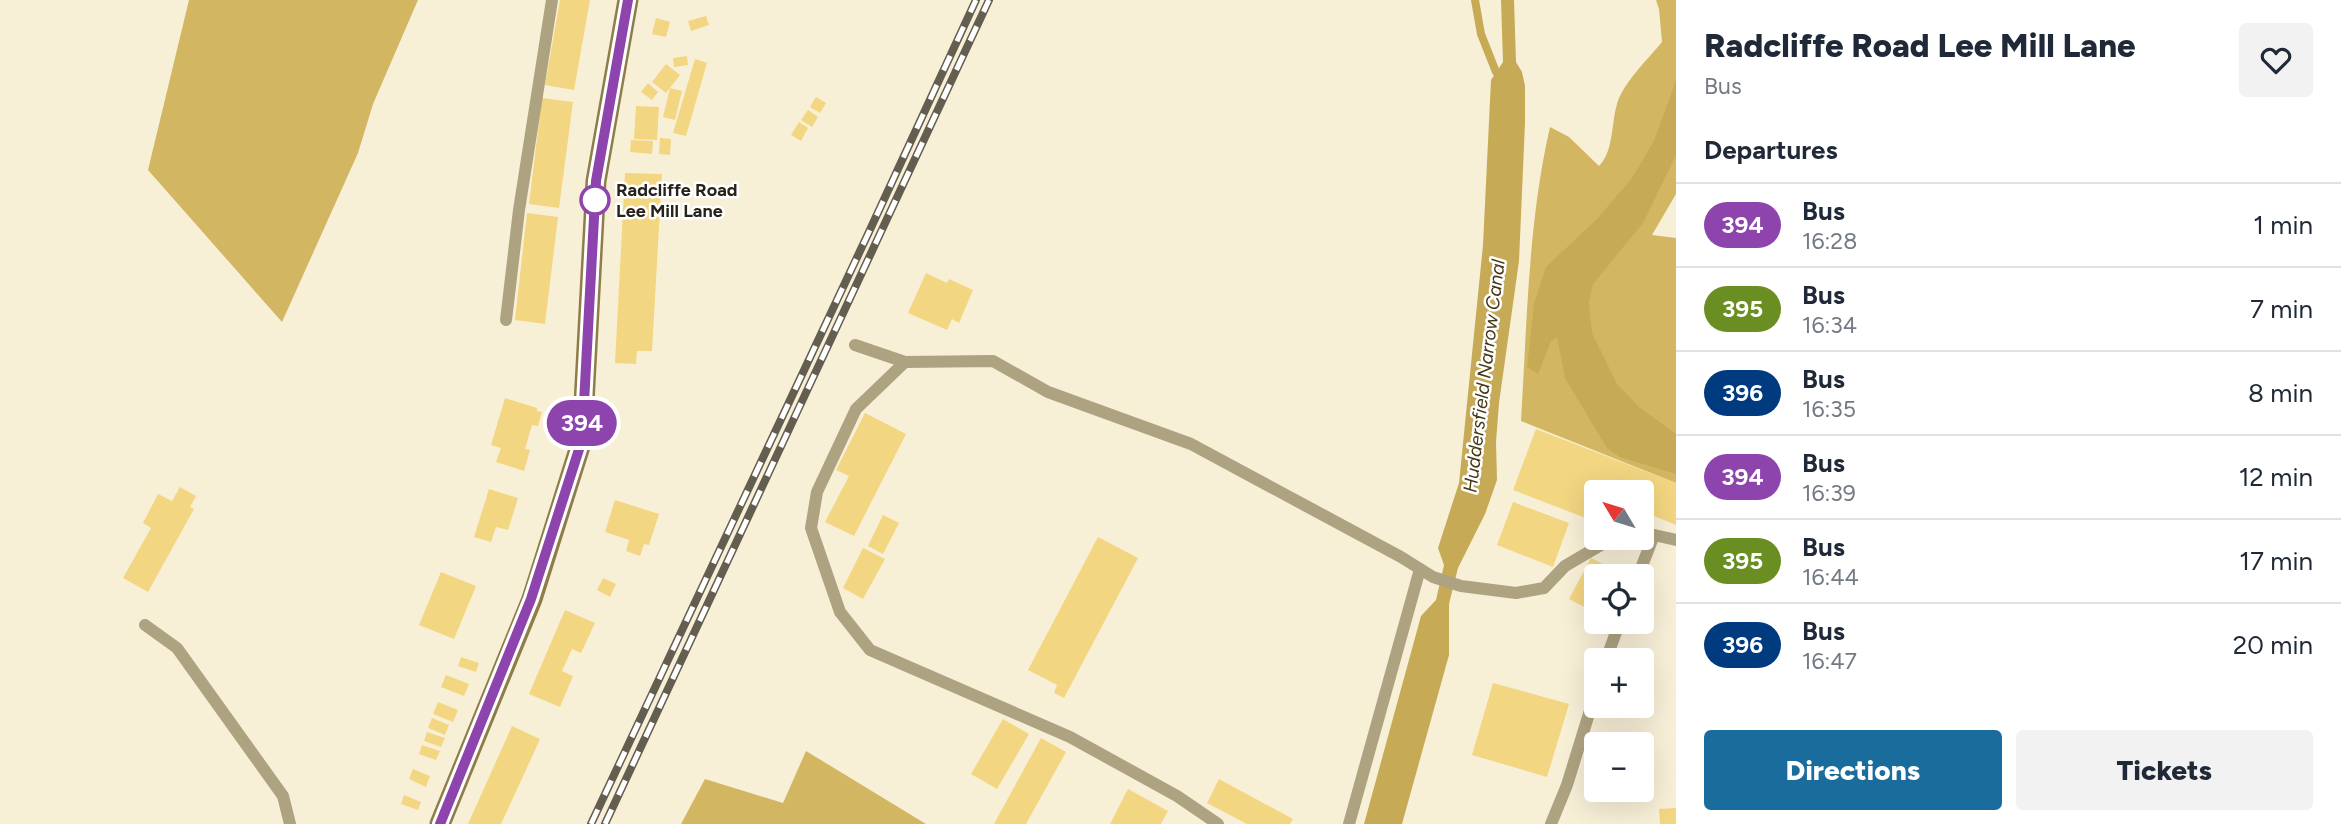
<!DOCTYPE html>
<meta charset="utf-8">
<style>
body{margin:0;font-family:Figtree,sans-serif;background:#f2f2f3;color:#1f2937;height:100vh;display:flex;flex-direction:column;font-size:26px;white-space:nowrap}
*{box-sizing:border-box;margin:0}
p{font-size:23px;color:#747a83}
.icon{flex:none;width:38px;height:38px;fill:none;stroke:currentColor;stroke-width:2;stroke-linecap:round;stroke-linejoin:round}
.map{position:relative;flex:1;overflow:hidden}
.drawer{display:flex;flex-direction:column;background:#fff;width:665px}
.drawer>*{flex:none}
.badge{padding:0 14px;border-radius:23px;font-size:24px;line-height:46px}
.needle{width:46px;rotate:308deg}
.fabs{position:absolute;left:1584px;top:480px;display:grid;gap:14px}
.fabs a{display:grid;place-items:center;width:70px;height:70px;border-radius:7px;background:#fff;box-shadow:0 7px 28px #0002;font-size:35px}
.map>.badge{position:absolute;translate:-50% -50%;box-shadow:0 0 0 4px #fff}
h2{padding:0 28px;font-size:26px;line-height:63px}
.round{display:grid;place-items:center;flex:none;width:74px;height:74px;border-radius:7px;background:#f2f2f3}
.headline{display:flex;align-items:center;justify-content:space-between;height:119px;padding:0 28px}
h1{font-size:33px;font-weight:800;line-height:52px}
.primary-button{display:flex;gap:14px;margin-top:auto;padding:14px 28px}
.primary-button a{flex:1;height:80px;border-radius:7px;background:#1a6c9d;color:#fff;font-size:28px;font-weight:800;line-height:80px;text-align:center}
.primary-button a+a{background:#f2f2f3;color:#1f2937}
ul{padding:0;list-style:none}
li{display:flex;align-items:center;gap:21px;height:84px;padding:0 28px;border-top:2px solid #e0e1e3}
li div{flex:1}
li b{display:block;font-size:26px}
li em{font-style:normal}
li .badge{min-width:77px;font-weight:700;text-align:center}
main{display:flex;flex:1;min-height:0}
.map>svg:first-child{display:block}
.forest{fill:#d2b662}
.water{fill:#c6aa56}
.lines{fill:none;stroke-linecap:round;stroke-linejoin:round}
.stream{stroke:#c6aa56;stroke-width:8}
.building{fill:#f3d682}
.lane{stroke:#aea381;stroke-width:12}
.secondary{stroke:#8e7d49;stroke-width:21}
.rail-casing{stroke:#645e51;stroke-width:8}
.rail{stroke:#fff;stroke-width:5;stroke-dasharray:16;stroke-linecap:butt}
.line-casing{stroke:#fff;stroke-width:16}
.line{stroke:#8e44ad;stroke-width:10}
.stop-dot{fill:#fff;stroke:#8e44ad;stroke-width:3.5}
.labels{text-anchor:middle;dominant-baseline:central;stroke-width:5;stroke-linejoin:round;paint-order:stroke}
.stop-label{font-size:18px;font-weight:bold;fill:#27231a;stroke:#fff;text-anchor:start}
.water-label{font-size:19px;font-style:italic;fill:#453915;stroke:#fff}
</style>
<main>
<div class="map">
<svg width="1676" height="824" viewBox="0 0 1676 824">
<rect width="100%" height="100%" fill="#f8efd7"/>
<g class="forest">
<polygon points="189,0 418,0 373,104 358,153 282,322 148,170"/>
<path d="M1656,0H1676V194L1652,235L1676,238V483L1521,421C1527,323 1528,223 1550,127L1569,137L1599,166C1614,151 1611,124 1617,104C1623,83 1648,59 1662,42L1659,9Z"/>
<polygon points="806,751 926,824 681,824 705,779 783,803"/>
</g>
<g class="water">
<polygon points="1501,0 1514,0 1516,62 1522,72 1525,86 1525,123 1519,261 1499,403 1496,442 1497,480 1485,514 1458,568 1449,604 1449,655 1402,824 1364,824 1421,616 1436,600 1444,565 1438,548 1459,483 1483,245 1491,80 1503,62"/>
<polygon points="1676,80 1676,155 1643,223 1593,284 1589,302 1592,333 1617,384 1639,407 1676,434 1676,474 1620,457 1607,448 1565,378 1557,337 1551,341 1538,374 1527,367 1534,304 1546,267 1598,218 1632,178 1654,141"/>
</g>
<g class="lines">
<polyline class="stream" points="1475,0 1481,34 1496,72"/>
</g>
<g class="building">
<polygon points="560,0 590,0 574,90 545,85"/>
<polygon points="706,16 709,25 691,31 688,21"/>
<polygon points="656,18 670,22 666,37 652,34"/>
<polygon points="687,56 688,65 674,67 673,58"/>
<polygon points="695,59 707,63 686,136 673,133"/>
<polygon points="666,64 680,75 666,93 652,82"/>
<polygon points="648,83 658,92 652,100 641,92"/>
<polygon points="670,88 682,91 675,120 663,117"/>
<polygon points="816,97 826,103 820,113 810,107"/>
<polygon points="542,98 573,102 559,208 529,204"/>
<polygon points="636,106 659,107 657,140 634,139"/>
<polygon points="808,110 818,117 812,127 801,120"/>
<polygon points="799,122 808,128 801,141 791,135"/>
<polygon points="660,138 671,139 670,155 659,154"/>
<polygon points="631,140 653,141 652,154 630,152"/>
<polygon points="625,173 662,174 652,351 637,351 636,364 615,363"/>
<polygon points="527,213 558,217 545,324 515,320"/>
<polygon points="926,273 947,283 949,279 973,290 959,323 952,319 947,330 908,313"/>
<polygon points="505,398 537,408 537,411 542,412 538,426 532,425 525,449 530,450 524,471 496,462 501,448 491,445"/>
<polygon points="865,413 906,434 854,536 825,522 849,476 836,470"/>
<polygon points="1536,429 1676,483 1676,525 1649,514 1645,526 1642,524 1642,492 1596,492 1596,522 1513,490"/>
<polygon points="180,487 196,496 190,507 194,509 148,592 123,578 151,528 143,523 158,494 172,501"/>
<polygon points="489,489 518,498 508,530 496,527 491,542 474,537"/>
<polygon points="615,500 659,514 649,545 644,544 640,556 626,551 629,540 605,532"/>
<polygon points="1513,502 1569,523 1553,567 1497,545"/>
<polygon points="883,515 899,523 883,554 868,546"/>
<polygon points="1098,537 1138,558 1064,698 1054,693 1057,685 1028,670"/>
<polygon points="863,548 885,559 863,599 843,588"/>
<polygon points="1591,558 1626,576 1596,576 1596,613 1569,599"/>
<polygon points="441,572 476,586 454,639 419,625"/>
<polygon points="603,578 616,584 610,597 597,590"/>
<polygon points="565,610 595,623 581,653 572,649 562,671 573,676 560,707 529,694"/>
<polygon points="461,657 479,663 476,672 458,666"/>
<polygon points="446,675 469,684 464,696 441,687"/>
<polygon points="1493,683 1569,704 1547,777 1472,755"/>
<polygon points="438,702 458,710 453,722 433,714"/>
<polygon points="432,718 449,725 445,735 428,728"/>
<polygon points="1003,719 1029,734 997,789 971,774"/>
<polygon points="512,726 540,739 531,759 501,824 468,824"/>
<polygon points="427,732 445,738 441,747 424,741"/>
<polygon points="1041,738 1066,752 1026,824 994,824"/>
<polygon points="422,745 440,751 436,760 419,754"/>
<polygon points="413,769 430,776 426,787 409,779"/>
<polygon points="1219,779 1293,819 1290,824 1247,824 1207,803"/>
<polygon points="1128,789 1168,811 1161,824 1110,824"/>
<polygon points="404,795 421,802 418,810 401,804"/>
<polygon points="1676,808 1676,824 1660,824 1659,809"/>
</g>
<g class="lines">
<g class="lane">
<polyline points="506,320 519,210 552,0"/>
<polyline points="855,345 905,362 993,361 1048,392 1191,444 1401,557 1433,577 1461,586 1516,593 1544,588 1565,566 1611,539 1631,537"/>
<polyline points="905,362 856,409 817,492 811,528 840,612 870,650 1070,737 1177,796 1218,824"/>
<polyline points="1642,536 1654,535 1676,540"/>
<polyline points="1638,576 1654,535"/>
<polyline points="145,625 177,648 283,796 290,824"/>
<polyline points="1606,660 1620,621"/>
<polyline points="1349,824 1420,569"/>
<polyline points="1551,824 1567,785 1596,691"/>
</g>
<polyline class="secondary" points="440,824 532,599 582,440 596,181 628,0"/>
<defs>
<g id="rail">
<polyline points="591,824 868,234 976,0"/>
<polyline points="605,824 989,0"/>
</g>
</defs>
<use href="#rail" class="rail-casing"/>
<use href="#rail" class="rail"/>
</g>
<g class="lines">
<defs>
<polyline id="line" points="440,824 531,599 582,440 596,181 628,0"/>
</defs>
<use href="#line" class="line-casing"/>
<use href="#line" class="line"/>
</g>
<circle class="stop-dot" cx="595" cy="200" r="14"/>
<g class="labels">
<g class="stop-label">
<text x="616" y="190">Radcliffe Road<tspan x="616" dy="21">Lee Mill Lane</tspan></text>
</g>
<g class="water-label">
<text transform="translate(1484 376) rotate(-83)">Huddersfield Narrow Canal</text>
</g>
</g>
</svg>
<div class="fabs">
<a><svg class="needle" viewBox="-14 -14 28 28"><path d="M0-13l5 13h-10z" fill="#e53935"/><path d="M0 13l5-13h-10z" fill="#747a83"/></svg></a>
<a><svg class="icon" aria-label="locate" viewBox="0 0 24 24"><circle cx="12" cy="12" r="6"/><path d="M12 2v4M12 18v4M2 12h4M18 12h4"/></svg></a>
<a>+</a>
<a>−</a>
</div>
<b class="badge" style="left:582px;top:423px;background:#8e44ad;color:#fff">394</b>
</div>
<section class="drawer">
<div class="headline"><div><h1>Radcliffe Road Lee Mill Lane</h1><p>Bus</p></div><a class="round"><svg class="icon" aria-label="heart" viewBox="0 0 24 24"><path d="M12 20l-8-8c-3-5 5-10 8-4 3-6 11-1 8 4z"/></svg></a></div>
<h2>Departures</h2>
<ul>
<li><span class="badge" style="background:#8e44ad;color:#fff">394</span><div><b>Bus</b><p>16:28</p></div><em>1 min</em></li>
<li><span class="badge" style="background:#6b8e23;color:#fff">395</span><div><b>Bus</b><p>16:34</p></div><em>7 min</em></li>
<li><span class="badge" style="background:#003b80;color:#fff">396</span><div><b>Bus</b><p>16:35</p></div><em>8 min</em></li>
<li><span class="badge" style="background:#8e44ad;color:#fff">394</span><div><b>Bus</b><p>16:39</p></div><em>12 min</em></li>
<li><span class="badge" style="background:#6b8e23;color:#fff">395</span><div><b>Bus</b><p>16:44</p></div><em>17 min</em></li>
<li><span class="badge" style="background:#003b80;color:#fff">396</span><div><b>Bus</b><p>16:47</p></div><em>20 min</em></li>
</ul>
<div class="primary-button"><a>Directions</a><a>Tickets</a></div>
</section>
</main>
